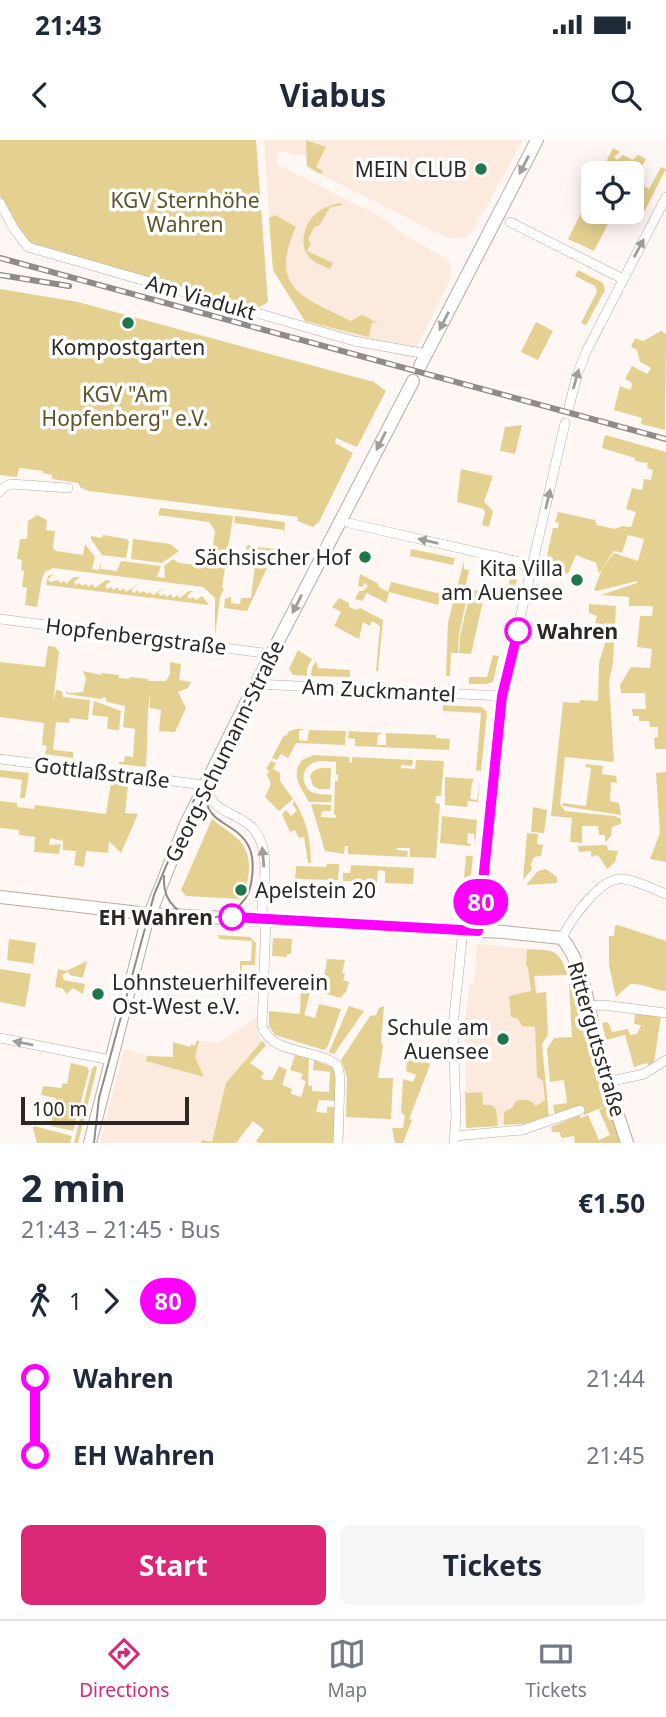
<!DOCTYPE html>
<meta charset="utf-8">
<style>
body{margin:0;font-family:"Noto Sans",sans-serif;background:#f6f6f7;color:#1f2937;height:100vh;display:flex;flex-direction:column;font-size:26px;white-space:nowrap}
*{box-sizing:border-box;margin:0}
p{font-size:23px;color:#747a83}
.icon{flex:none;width:38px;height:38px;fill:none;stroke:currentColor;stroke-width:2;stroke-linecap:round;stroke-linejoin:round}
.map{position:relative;height:1003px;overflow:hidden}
.panel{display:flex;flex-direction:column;background:#fff;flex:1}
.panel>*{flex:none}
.badge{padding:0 14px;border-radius:23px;font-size:24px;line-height:46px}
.fabs{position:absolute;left:581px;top:21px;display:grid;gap:14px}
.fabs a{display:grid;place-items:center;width:63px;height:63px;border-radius:10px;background:#fff;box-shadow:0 4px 18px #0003;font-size:35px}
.scale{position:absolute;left:21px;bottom:18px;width:168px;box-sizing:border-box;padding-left:7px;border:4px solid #2d2723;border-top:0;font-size:19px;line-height:24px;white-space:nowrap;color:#2d2723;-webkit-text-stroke:5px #fff;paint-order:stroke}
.map>.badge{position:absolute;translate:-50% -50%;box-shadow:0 0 0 4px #fff}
.legs{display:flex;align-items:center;gap:10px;height:77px;padding:0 21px;font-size:23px}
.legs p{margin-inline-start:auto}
.head{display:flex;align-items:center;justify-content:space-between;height:119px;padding:0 21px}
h1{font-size:38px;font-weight:700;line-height:52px}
.action{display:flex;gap:14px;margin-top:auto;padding:14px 21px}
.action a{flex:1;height:80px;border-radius:10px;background:#db2777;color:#fff;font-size:28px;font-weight:700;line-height:80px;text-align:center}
.action a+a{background:#f6f6f7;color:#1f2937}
ul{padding:0 21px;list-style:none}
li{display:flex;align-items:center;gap:24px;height:77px;font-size:26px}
li i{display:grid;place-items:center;width:10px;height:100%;margin:0 9px;background:currentColor}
li i::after{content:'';width:18px;height:18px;margin:-9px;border:5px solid;border-radius:50%;background:#fff}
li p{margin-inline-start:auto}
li:first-child i{background:linear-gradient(#0000 50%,currentColor 0)}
li:last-child i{background:linear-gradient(currentColor 50%,#0000 0)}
.status{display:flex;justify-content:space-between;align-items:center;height:49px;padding:0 35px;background:#fff;direction:ltr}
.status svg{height:19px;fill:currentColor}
header{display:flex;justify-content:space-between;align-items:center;height:91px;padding:0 21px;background:#fff;font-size:32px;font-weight:700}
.dock{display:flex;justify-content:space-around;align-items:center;height:98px;border-top:2px solid #e0e1e3;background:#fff;font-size:19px;color:#747a83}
.dock a{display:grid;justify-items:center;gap:4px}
.dock .selected{color:#db2777}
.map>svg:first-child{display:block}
.built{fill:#fdeadf}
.green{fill:#e4d191}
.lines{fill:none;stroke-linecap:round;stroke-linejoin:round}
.street-casing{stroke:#baaba2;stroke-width:10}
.secondary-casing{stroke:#baaba2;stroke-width:14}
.street{stroke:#fff;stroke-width:9}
.secondary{stroke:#fff;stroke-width:12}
.tram{stroke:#918b87;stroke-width:2}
.rail-casing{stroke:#918b87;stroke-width:6}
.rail{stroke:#fff;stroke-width:3.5;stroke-dasharray:10;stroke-linecap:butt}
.oneway{fill:#a09e9c}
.line-1-casing{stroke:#fff;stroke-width:16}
.line-1{stroke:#f0f;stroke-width:10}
.poi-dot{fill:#1f764a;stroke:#fff;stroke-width:2.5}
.stop-1-dot{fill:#fff;stroke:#f0f;stroke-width:3.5}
.labels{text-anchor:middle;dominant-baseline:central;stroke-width:7;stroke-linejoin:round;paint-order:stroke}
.poi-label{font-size:21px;fill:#2d2723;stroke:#fff;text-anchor:end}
.park-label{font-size:21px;fill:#5e5227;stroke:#fff}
.street-label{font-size:21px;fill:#2d2723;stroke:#fff}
.stop-label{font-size:21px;font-weight:bold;fill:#2d2723;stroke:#fff;text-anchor:start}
</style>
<div class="status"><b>21:43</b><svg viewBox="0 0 49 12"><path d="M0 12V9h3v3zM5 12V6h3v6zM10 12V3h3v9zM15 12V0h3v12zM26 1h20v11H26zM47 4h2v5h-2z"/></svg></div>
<header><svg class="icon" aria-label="back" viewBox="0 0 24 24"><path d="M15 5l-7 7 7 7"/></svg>Viabus<svg class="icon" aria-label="search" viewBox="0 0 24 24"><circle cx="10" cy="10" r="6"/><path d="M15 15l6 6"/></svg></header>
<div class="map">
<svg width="666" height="1003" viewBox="0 0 666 1003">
<rect width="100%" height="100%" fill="#fef7f3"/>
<g class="built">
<polygon points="264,0 523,0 472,92 465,97 455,99 446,97 310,29 306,23 305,15 290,14 289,11 277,12 278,25 379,76 409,98 446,118 450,124 451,137 411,219 305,181 292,162 273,130"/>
<polygon points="477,804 532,809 547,979 532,983 466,988 465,882 470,844 474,844"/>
<polygon points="257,877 257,894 266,905 227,952 254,973 230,1003 100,1003 124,909 157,918 195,917 199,901 218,903"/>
</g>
<g class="green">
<polygon points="0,0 256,0 268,162 258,168 31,104 14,83 0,56"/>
<polygon points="306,0 326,7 316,27 323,31 322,33 318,33 307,26"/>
<polygon points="613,8 620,12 614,17 617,20 623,15 633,20 638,15 646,19 634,41 649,49 661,27 666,29 638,84 627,78 635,64 632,62 632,33 601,32"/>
<path d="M340,63L343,65L330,67L320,85L314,87L308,100L311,103L307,111L333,123L330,129C323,126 315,123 310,118C297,105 305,81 318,72C324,67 332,65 340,63Z"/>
<polygon points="585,65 593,69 593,72 599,72 611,78 594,111 568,99"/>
<path d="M275,75L296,87C268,149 303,157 351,181L362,175L378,183L372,182L369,197L305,181L273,130L269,78Z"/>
<polygon points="578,130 603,143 605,150 586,185 581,183 597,152 595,146 575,136"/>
<polygon points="0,149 78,162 355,237 374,242 386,251 357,307 336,298 335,303 353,313 319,382 313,387 297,381 298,377 89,351 81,348 78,343 52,339 52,335 43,333 43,331 19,328 17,337 0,335"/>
<polygon points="536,182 553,191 538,220 521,212"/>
<polygon points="661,191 666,194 665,290 641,284 642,278 614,270 620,246 630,250 632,246 631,242 625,239 632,226 647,234 651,228 640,222 637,210 631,207 635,198 643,201"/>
<polygon points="522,285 515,314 500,311 505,287"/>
<polygon points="605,295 666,312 666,609 655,609 654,598 658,597 658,587 650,587 649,581 639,581 639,576 633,576 632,569 646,569 645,553 621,553 620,545 631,527 650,528 652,509 637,507 640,476 652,476 653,466 629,466 629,457 601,455 637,443 637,441 597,451 594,450 602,429 614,413 638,421 644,399 628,395 622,413 614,411 599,433 596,423 576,415 568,434 545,425 553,388 558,388 559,383 555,382 558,372 595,380 597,385 615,389 623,386 631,387 636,372 626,369 632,348 642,350 644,339 651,340 653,330 647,328 648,323 635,321 635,318 602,308"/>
<polygon points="461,329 493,336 484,362 493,371 489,387 482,385 485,373 484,369 457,362"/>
<polygon points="160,368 233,376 222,448 224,449 220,457 215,496 215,458 203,447 53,428 45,432 42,439 37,467 25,465 27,448 22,447 24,431 21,430 22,420 17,419 20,399 27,399 28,381 37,375 47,380 46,390 55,391 53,408 56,411 83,415 85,404 95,417 92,429 99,430 101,423 101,429 117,431 121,421 161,426 157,437 165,438 164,426 173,419 179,423 210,426 215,391 209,382 158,375"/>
<polygon points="235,376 285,382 284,400 284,390 234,383"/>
<polygon points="103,395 127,399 129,402 126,418 102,415 91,399 91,396 102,398"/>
<polygon points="133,399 170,404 179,411 162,423 131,419"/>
<polygon points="247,405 253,406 252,411 257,411 258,407 275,409 276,411 269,423 265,422 264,426 267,428 247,471 224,468 225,459 231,457 231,463 240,464 241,458 251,458 256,416 244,415"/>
<polygon points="411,409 455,418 453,425 410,416"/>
<polygon points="464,421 464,429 469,430 466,445 469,449 467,455 461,454 460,460 466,462 459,494 458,513 451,513 450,536 446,536 448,482"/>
<polygon points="491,427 515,434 517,439 512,462 505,461 510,437 489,433"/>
<polygon points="54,434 48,439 50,442 58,440 61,443 64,441 66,444 74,437 80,437 74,442 76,445 80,443 82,446 86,444 89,447 92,444 95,448 106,440 111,441 105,446 107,449 111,447 114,450 117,447 120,451 123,448 126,452 138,444 131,450 134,453 137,450 140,453 144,451 147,454 150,452 153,455 165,447 158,453 161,456 164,454 167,457 171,454 173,458 177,455 180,458 189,451 193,451 187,456 190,459 193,457 196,460 202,456 209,465 46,445 48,436"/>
<polygon points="360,434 377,443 379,447 388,452 391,442 441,454 438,465 389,452 386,463 367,453 362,461 355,459 359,451 363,451 368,446 364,443 363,447 358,446"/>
<polygon points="471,449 485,452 471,514 459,513 460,496"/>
<polygon points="339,458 349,463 349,467 356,470 360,468 383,480 378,531 376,531 380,486 372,481 370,486 363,482 359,499 334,486 341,472 332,467"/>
<polygon points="589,464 616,466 613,522 609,542 614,622 565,617 560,664 565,671 614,676 621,679 621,684 612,687 611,696 605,703 605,695 599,695 598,686 582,686 582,703 570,702 572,678 551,676 563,562 579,563 580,560 598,561 599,523 610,487 595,483 597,476 589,473"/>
<polygon points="48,506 55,507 59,512 53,563 56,550 62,551 63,557 90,560 88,580 70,578 69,583 56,582 53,610 73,612 73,618 45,614 47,606 42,605 44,583 0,577 0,522 45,527"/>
<polygon points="298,510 312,519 307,528 307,536 293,535 289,529"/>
<polygon points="493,515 499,516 493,542 486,544 469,544 469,537 487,537"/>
<polygon points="316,521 318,528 350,530 350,537 311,536 312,528"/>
<path d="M170,522L181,524L179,540L191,542L188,548L178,552L186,568L175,592L159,591L161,570L150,568V555C146,579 148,602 146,627L119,624V622H124L125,616L133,617L135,589L123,587L125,566L107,562L105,557L100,559L67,554L66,550L69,553L83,552L86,539L83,531L101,535V533L119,535V538L129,539L130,537L148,539V541H166L170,534Z"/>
<polygon points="94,561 121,571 119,590 107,589 108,577 92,575"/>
<polygon points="443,565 482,567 487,572 481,631 476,630 481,573 443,571"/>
<polygon points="297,589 305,589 299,591 299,600 307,601 309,590 346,591 345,605 296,603 288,618 281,614 277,620 272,618 284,595 286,596 289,591"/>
<polygon points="349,591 383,593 378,595 377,605 386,605 386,593 436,595 436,598 450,599 449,610 355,606 355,599 348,598"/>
<path d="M314,615L349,617L350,623L352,622V617L413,620L412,626L401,625V628L415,629L416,620L444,621L441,656H436L435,663L440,664L436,718L410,717V708H396L397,710L408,711L407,717L348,714V706H345L344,714L325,711L311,664L331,665V671H322L321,677L336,678V675H334L335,641H338V635L336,634V622C329,622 320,620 313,623C302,628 300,643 310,651C316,655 324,654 332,655L331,662H309C301,647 290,636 302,620Z"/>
<polygon points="271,621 276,623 273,629 280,633 280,641 293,659 279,671 265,657 271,644 267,635 269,631 266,629"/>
<polygon points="586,624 603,626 602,634 616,636 617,643 611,642 610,661 619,663 621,675 563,666 562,663 586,666 591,628 585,627"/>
<path d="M331,628L330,649H319L313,646L310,636C314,627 322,628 331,628Z"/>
<polygon points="0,630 29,633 25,658 20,658 22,640 0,637"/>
<polygon points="666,632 666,722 650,719 660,693 656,633"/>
<polygon points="445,637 474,639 472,643 470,659 477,660 480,640 478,662 468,661 467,667 445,665"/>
<polygon points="111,643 128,646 125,673 138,674 121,713 109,701 108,713 86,711 84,727 74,725 76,711 63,710 63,701 50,698 49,705 61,704 59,714 34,712 35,697 19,695 19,690 0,688 0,661 17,663 17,667 34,669 35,665 106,674"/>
<path d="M294,660C307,681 311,700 311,723H308L304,697L299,698L295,690L290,692L282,674L286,670L291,676L297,671L293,665Z"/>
<polygon points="533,667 547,670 544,693 531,692"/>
<polygon points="442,676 477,680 475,705 474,694 468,693 467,703 471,704 470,706 440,703"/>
<path d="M212,679C221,687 231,692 239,700C254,715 250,742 241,759L186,756L181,750Z"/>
<polygon points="527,693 538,694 537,704 543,705 541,716 534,717 531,724 532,729 523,740"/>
<polygon points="607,705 608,710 618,711 615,722 607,729 598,715 591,717 591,711 579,712 578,706"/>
<polygon points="466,716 473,716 468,765 461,771"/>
<polygon points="327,724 339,724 338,740 295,739 296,726 326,727"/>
<polygon points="351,725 414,728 413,744 385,743 385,731 378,730 377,742 343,741 343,733 350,733"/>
<polygon points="546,729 557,737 557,743 526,745 538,731"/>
<path d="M618,785L666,801V851C652,850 644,843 630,844L616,857L609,825V796H614L615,786Z"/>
<polygon points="218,795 250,797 256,803 255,825 242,825 240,851 240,821 251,821 252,801 219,799"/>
<polygon points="273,798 292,799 291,814 287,814 287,817 272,816"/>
<polygon points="9,799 36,803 33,824 7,820"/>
<path d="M527,809C555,811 558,808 568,835L534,836L536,853L546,852L548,895L542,904L549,978L532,983L504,985V972L512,968L516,961C525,959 530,959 536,966L545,960L543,941L537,937L535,887L522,886L518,879L511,877L509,856L531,851L528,827L526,826Z"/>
<polygon points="327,819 345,820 342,833 345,834 343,840 349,842 346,852 340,858 311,849 304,875 315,878 319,864 341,869 328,906 324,910 275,895 269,886 269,871 300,874 301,848 292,847 293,842 311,838 315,841 320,838 324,838"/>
<polygon points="87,821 83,838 70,835 68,832 62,835 64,840 85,844 83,854 73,848 67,854 62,848 55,847 58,829 66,831"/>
<polygon points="0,829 31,834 25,867 0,862"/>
<polygon points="573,843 604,955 602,956 605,966 609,964 622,1003 575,1003 574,996 562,998 559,992 552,992 551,987 579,975 581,978 588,975 599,1000 610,995 599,970 603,967 584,975 581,965 555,976 553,965 567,963 564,940 550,942 547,909 554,898 572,897 569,844"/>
<polygon points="349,866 364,871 334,914 329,912"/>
<polygon points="384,866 381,902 383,906 378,938 393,938 391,979 346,977 347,937 341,920 370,876 376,875 379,868"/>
<polygon points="635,874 661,876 654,922 649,925 646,923 634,927 625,895 606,900 602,883 608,882 612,892 628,889 630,895 637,894 641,885 634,884"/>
<polygon points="197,900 199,901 195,917 204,937 146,921 147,916 173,917 173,902 190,907 191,904 195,906"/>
<polygon points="262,901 266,905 250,923 264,933 261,937 264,940 272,940 279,926 287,930 282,945 292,949 291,954 301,957 306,941 301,939 303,934 290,930 295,915 309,919 308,945 312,946 312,951 329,952 330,932 313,930 314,920 334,928 337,936 336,961 319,960 316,972 327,973 327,967 335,967 333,1003 259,1003 256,1001 264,990 253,981 236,1003 201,1003 202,1000 212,1002 226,943"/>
<polygon points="423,913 430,913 428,922 430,925 409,979 412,980 403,1003 395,1003 392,988 403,988 405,976 401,972 403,939 413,942 416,935 406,931 407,920 421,922"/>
<polygon points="71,923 87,927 89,931 73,991 51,986 56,958 41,955 43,946 61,948 63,943 67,944"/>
<polygon points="95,925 97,928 78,1003 74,1003 92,929"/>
<polygon points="465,950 466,953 482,952 483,965 492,965 496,969 498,986 466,988"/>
<polygon points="34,986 72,996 70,1003 37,1003 33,989"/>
</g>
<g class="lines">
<defs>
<g id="street">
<polyline points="0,63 14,89 28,107 354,201 427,214"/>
<polyline points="510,82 623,139"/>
<polyline points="569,267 577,235 586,212 666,57"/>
<polyline points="0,352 4,347 11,344 68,348"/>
<polyline points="349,383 520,422 526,427 529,436"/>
<polyline points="0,479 271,514"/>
<polyline points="256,544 502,556"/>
<path d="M0,619L204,645C217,675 225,667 248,684C274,703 263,751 261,779"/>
<path d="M266,779L262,886C271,915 316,908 337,925L340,937L338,1003"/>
<polyline points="478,791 502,556 565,283"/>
<path d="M562,798C571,780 600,736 624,739C638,741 653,749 666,754"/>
<polyline points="588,866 604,865 666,873"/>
<polyline points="0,898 111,920"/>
<polyline points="607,942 644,934 666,920"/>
<polyline points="455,996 522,990 580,970"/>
<polyline points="454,1003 456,976 453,886 463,790"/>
</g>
<g id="secondary">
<polyline points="420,226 537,0"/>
<path d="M0,757L149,774L504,792L562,798C587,829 589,877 599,915C607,945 618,974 627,1003"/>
<polyline points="90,1003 146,784 185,686 243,569 413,241"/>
</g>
</defs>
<use href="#street" class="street-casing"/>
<use href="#secondary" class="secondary-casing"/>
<use href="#street" class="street"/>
<use href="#secondary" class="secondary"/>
<g class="tram">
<path d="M164,736C160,792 243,790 251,744C253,733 254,718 249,707C235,677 196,688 209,639"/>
<polyline points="94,1003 99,958 154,755 192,664 270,512"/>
</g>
<defs>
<g id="rail">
<polyline points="0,118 666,299"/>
<polyline points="0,135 69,146"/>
</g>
</defs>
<use href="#rail" class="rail-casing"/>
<use href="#rail" class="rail"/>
</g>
<defs><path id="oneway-solid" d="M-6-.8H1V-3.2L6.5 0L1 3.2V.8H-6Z" transform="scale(1.75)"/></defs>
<g class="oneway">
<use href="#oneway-solid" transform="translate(524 25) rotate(117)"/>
<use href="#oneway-solid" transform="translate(639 108) rotate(-62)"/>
<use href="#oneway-solid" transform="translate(444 181) rotate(117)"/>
<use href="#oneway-solid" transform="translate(576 239) rotate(-74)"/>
<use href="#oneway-solid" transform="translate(381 301) rotate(117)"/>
<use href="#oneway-solid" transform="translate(548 359) rotate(-77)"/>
<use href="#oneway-solid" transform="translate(428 401) rotate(-167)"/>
<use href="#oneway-solid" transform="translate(297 464) rotate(117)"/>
<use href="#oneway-solid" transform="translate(263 717) rotate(-95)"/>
<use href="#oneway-solid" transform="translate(23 903) rotate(-168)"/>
</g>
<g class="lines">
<defs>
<polyline id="line-1" points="232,777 478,791 502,556 518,491"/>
</defs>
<use href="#line-1" class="line-1-casing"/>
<use href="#line-1" class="line-1"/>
</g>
<g class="poi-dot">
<circle cx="481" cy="29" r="7"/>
<circle cx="128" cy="183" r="7"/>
<circle cx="365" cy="417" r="7"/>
<circle cx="577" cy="440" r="7"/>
<circle cx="241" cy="750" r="7"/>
<circle cx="98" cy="854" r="7"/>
<circle cx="503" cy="899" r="7"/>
</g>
<g class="stop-1-dot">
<circle cx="518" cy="491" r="12"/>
<circle cx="232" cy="777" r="12"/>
</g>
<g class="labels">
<g class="poi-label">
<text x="467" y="29">MEIN CLUB</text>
<text x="128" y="207" text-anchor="middle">Kompostgarten</text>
<text x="351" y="417">Sächsischer Hof</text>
<text x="563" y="428">Kita Villa<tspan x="563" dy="24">am Auensee</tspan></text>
<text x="255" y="750" text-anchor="start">Apelstein 20</text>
<text x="112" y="842" text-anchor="start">Lohnsteuerhilfeverein<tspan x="112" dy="24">Ost-West e.V.</tspan></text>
<text x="489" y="887">Schule am<tspan x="489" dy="24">Auensee</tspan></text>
</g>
<g class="park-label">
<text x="185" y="60">KGV Sternhöhe<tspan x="185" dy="24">Wahren</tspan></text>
<text x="125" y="254">KGV "Am<tspan x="125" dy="24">Hopfenberg" e.V.</tspan></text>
</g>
<g class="street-label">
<text transform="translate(201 157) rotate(16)">Am Viadukt</text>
<text transform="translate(136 496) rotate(7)">Hopfenbergstraße</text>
<text transform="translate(379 550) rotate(3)">Am Zuckmantel</text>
<text transform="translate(224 611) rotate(-64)">Georg-Schumann-Straße</text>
<text transform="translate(102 632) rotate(7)">Gottlaßstraße</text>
<text transform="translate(597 899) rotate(74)">Rittergutsstraße</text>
</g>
<g class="stop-label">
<text x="537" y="491">Wahren</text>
<text x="213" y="777" text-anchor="end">EH Wahren</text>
</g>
</g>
</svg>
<div class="fabs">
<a><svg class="icon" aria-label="locate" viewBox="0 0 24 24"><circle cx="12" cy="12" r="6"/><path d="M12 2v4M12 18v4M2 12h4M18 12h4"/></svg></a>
</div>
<div class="scale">100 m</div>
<b class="badge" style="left:481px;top:762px;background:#f0f;color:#fff">80</b>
</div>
<section class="panel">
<div class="head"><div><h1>2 min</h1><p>21:43 – 21:45 · Bus</p></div><b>€1.50</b></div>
<div class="legs"><svg class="icon" aria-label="walk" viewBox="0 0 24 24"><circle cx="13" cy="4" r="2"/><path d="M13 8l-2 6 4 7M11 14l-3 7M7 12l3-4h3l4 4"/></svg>1<svg class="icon" aria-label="forward" viewBox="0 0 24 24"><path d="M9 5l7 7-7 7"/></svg><b class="badge" style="background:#f0f;color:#fff">80</b></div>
<ul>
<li><i style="color:#f0f"></i><b>Wahren</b><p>21:44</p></li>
<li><i style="color:#f0f"></i><b>EH Wahren</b><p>21:45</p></li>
</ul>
<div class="action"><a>Start</a><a>Tickets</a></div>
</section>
<nav class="dock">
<a class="selected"><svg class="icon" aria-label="directions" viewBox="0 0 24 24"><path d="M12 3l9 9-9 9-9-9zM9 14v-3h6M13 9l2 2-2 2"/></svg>Directions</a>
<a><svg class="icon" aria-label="map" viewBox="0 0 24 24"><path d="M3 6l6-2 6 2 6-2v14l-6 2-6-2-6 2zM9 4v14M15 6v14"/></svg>Map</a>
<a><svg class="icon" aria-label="tickets" viewBox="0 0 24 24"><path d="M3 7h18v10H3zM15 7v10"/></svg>Tickets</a>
</nav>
